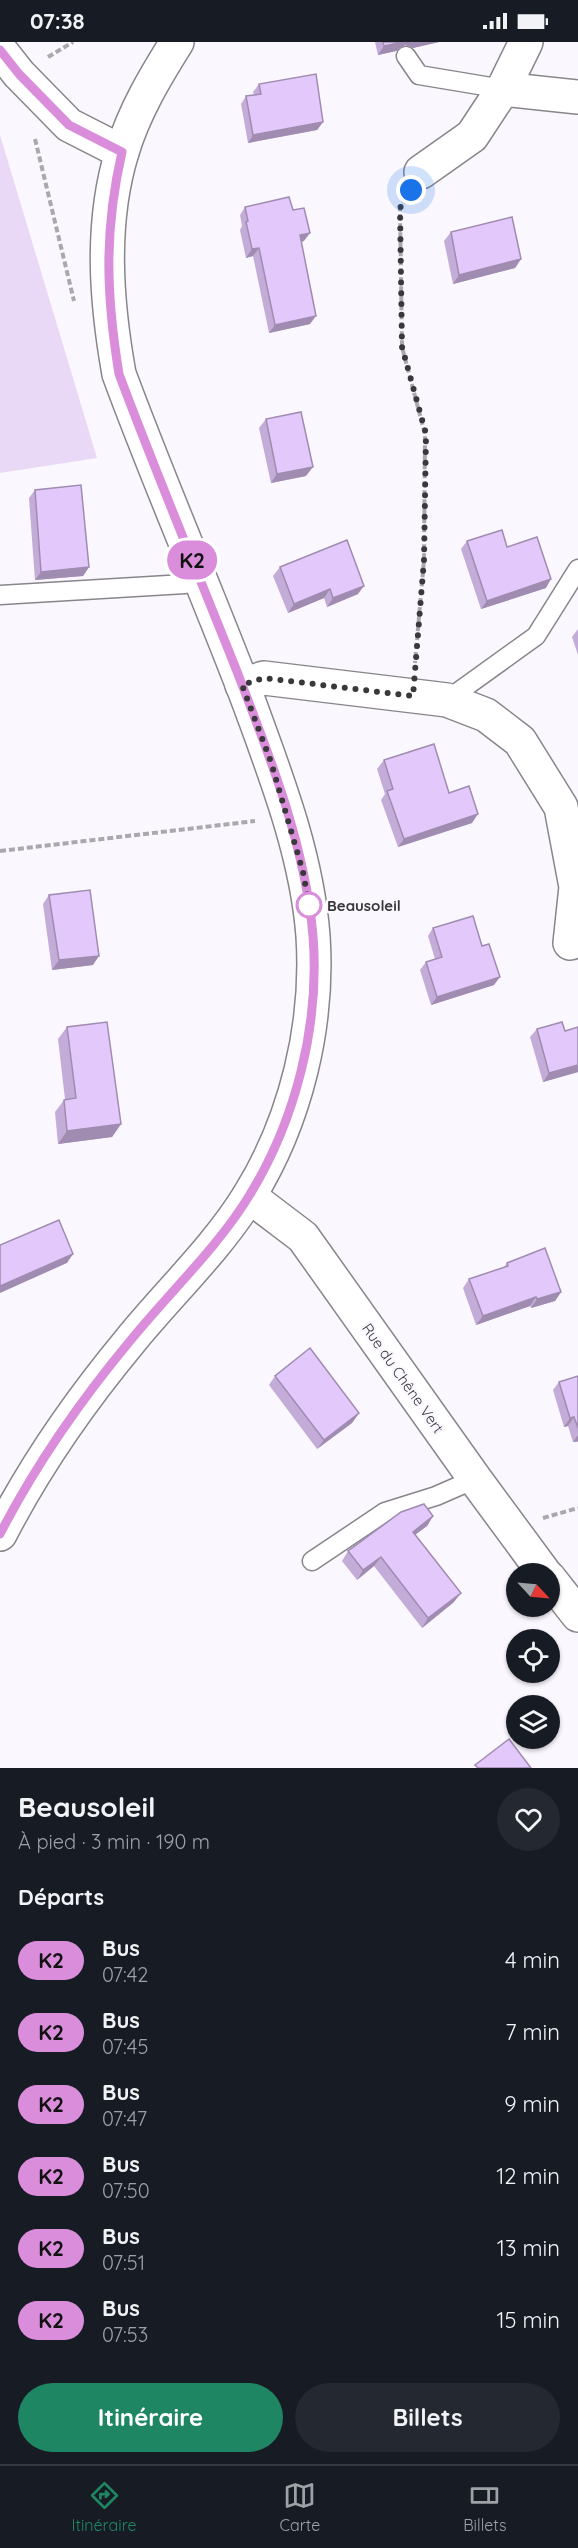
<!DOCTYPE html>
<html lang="fr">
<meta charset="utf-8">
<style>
body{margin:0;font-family:Quicksand,sans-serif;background:#242831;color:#f1f3f6;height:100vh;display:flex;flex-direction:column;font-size:22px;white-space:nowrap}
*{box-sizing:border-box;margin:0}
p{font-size:20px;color:#9ea1a6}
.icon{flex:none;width:33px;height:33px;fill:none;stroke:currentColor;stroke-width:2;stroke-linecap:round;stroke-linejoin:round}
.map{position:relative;height:1726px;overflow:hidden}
.panel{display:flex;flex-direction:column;background:#171b24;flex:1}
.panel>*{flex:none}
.badge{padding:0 12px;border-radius:20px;font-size:21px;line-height:39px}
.needle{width:39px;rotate:116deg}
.fabs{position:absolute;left:506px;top:1521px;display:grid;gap:12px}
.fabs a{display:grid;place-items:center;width:54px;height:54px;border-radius:50%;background:#171b24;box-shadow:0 2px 4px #0004;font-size:30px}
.you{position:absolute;width:30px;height:30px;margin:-15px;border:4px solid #fff;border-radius:50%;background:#1a73e8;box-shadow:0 0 0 9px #1a73e833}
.map>.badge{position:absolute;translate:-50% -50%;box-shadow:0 0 0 3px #fff}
h2{padding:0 18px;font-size:22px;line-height:54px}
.round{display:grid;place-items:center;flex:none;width:63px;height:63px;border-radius:32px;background:#242831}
.overview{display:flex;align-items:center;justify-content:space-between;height:102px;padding:0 18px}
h1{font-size:28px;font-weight:800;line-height:45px}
.button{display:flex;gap:12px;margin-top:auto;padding:12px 18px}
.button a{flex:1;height:69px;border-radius:36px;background:#1e8662;color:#fff;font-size:24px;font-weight:800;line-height:69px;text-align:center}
.button a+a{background:#242831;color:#f1f3f6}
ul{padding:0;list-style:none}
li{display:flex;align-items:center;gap:18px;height:72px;padding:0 18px}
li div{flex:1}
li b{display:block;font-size:22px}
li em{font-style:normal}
li .badge{min-width:66px;font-weight:700;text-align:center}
.status{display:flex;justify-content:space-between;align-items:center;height:42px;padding:0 30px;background:#171b24;direction:ltr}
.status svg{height:16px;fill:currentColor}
.dock{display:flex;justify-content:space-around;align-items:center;height:84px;border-top:2px solid #363941;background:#171b24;font-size:16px;color:#9ea1a6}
.dock a{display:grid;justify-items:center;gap:3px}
.dock .current{color:#1e8662}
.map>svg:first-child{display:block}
.green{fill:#e9d9f6}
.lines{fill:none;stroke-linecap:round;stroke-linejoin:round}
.service-casing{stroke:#88858b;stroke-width:21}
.minor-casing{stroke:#88858b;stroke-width:36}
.secondary-casing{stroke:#88858b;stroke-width:36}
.path{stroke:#aaa7ad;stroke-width:4;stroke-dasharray:6 3;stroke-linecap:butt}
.service{stroke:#fff;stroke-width:18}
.minor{stroke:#fff;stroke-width:33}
.secondary{stroke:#fff;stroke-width:33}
.wall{fill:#c3acd8}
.shaded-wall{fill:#9f8cb0}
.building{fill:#e3c8fb;stroke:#9f8cb0;stroke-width:1.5}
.line-casing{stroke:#fff;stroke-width:14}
.line{stroke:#da8dda;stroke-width:9}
.walk{stroke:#39383b;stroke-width:6;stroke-dasharray:0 10.8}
.stop-dot{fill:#fff;stroke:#da8dda;stroke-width:3}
.labels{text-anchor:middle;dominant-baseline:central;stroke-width:4.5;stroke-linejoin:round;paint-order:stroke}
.stop-label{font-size:15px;font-weight:bold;fill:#39383b;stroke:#fbf7fe;text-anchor:start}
.street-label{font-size:15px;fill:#39383b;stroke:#fbf7fe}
</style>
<div class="status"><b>07:38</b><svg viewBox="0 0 49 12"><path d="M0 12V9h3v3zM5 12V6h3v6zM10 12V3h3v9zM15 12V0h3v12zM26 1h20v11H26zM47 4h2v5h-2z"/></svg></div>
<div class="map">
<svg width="578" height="1726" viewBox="0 0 578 1726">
<rect width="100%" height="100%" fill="#fbf7fe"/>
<polygon class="green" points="0,93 97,416 0,431"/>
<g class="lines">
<defs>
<g id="service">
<polyline points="406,14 419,33 503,47"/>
<polyline points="0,553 185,542 201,539"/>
<polyline points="447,658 536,594 578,527"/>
<polyline points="312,1519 385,1470 436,1454 475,1437"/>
</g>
<g id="minor">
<polyline points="0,8 19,32 69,83 122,110"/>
<polyline points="503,47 578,55"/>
<polyline points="421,130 472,94 503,47 526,0"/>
<polyline points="242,643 264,636 447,658 486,673 520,699 561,765 576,845 570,901"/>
<polyline points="249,1154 303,1195 475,1437 545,1532"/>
<polyline points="549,1536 578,1573"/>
</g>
<path id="secondary" d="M0,1492C35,1424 81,1358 130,1299C169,1251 217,1206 249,1154C296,1078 319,983 313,894C307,814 277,737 250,663C208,552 160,443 119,332C106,259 100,182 122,110C134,70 155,35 177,0"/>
</defs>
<use href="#service" class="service-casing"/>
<use href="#minor" class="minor-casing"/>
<use href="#secondary" class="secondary-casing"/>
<g class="path">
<polyline points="48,15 73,0"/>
<polyline points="35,97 74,259"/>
<polyline points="406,156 400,166 402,305 425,392 424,518 415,621"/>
<polyline points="0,809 255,779"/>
<polyline points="543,1476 578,1466"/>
</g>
<use href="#service" class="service"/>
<use href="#minor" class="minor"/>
<use href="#secondary" class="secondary"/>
</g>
<g class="wall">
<polygon points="375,0 439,0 413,6 405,3 396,9 378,13"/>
<polygon points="259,42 323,80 317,88 248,101 241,62 246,54 254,53 253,50"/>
<polygon points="245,165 293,168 304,199 301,200 310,282 269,291 253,214 246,216 240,188 242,184 240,173"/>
<polygon points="451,190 521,217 515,226 453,242 444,199"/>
<polygon points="266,377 306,434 271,441 259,386"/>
<polygon points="35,448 89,525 83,534 35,538 29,456"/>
<polygon points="467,499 507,505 546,546 481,567 461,507"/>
<polygon points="280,525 358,552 327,565 324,556 288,571 273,534"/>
<polygon points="578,587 578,613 572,595"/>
<polygon points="384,718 449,751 472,781 398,805 381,758 385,752 377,727"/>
<polygon points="49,853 93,923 52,928 43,862"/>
<polygon points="433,886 482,904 494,943 431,963 420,928 426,920 435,917 428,894"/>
<polygon points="67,985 121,1082 112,1095 58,1102 55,1070 64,1058 65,1057 58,997"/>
<polygon points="537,987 578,1030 543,1040 530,995"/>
<polygon points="507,1221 561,1250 555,1259 531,1266 530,1264 476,1283 463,1246 469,1237 504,1225"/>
<polygon points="275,1334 359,1371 352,1381 317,1407 269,1343"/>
<polygon points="578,1334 578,1400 573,1400 568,1384 564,1385 553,1348 559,1340"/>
<polygon points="433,1474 427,1484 415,1492 454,1560 422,1586 374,1524 357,1538 342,1519 348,1509"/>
</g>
<g class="shaded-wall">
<polygon points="403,0 439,0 413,6 405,3 396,9 378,13 384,4"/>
<polygon points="323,80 317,88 248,101 253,93"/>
<polygon points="310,191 304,199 294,201 300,193"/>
<polygon points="259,206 253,214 246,216 252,207"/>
<polygon points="521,217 515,226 453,242 459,233"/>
<polygon points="316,274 310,282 269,291 275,283"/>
<polygon points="313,425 306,434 271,441 277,432"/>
<polygon points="89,525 83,534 35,538 41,530"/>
<polygon points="551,537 546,546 481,567 487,559"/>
<polygon points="364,544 358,552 327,565 333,556"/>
<polygon points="330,547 324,556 288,571 294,562"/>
<polygon points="478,772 472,781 398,805 404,797"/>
<polygon points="99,914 93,923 52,928 59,918"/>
<polygon points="500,935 494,943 431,963 437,955"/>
<polygon points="578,1023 578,1030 543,1040 549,1031"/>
<polygon points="121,1082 112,1095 58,1102 67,1089"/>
<polygon points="73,1212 67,1221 0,1251 0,1244"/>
<polygon points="561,1250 555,1259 531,1266 537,1257"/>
<polygon points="536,1255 530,1264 476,1283 483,1274"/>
<polygon points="359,1371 352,1381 317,1407 324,1398"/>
<polygon points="574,1375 568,1384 564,1385 570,1376"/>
<polygon points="578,1393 578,1399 573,1400"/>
<polygon points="433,1474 427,1484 407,1499 413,1490"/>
<polygon points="381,1515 374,1524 357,1538 363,1528"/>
<polygon points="461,1551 454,1560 422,1586 428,1576"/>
</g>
<g class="building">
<polygon points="383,0 403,0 384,4"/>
<polygon points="316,32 323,80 253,93 246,54 261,52 259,42"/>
<polygon points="289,155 293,168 304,166 310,191 300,193 316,274 275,283 259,206 252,207 246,180 248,179 245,165"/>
<polygon points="512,175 521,217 459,233 451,190"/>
<polygon points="301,370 313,425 277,432 266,377"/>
<polygon points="81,443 89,525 41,530 35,448"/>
<polygon points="502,488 507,505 537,495 551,537 487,559 467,499"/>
<polygon points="347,498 364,544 333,556 330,547 294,562 280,525"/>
<polygon points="434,702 449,751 469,744 478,772 404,797 387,749 393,747 384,718"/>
<polygon points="90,848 99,914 59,918 49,853"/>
<polygon points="473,874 482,904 489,902 500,935 437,955 426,920 442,915 433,886"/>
<polygon points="107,980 121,1082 67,1089 64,1058 76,1056 67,985"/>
<polygon points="562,980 565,989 578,985 578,1023 549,1031 537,987"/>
<polygon points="59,1178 73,1212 0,1244 0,1203"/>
<polygon points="545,1206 561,1250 537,1257 536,1255 483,1274 469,1237 508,1224 507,1221"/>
<polygon points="310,1306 359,1371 324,1398 275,1334"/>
<polygon points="578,1334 578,1386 574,1375 570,1376 559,1340"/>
<polygon points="424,1462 433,1474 413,1490 461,1551 428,1576 381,1515 363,1528 348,1509 401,1470"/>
<polygon points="509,1697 531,1726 478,1726 475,1723"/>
</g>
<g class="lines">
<defs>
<path id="line" d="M0,8L19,32L69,83L122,110C104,189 106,252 119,332C156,431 197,529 236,627C269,712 305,802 313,894C320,982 296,1078 249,1154C218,1205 168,1252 130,1299C81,1358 35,1424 0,1492"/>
</defs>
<use href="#line" class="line-casing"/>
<use href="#line" class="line"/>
<polyline class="walk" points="309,863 303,830 271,720 242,643 264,636 413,654 424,518 426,392 402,305 400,166 411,148"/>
</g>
<circle class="stop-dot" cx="309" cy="863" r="12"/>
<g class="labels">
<g class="stop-label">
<text x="327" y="863">Beausoleil</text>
</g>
<g class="street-label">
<text transform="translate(403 1336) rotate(55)">Rue du Chêne Vert</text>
</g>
</g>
</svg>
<div class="fabs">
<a><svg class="needle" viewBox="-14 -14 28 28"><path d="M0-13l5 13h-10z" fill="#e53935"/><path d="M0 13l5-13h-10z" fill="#9ea1a6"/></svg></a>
<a><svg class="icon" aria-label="locate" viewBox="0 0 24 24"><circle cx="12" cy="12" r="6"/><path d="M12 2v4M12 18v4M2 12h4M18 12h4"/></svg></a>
<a><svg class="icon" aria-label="layers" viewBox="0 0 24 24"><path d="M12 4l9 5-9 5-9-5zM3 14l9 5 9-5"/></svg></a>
</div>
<div class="you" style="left:411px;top:148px"></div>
<b class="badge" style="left:192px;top:518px;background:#da8dda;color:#111">K2</b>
</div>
<section class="panel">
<div class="overview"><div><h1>Beausoleil</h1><p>À pied · 3 min · 190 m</p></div><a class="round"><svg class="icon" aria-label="heart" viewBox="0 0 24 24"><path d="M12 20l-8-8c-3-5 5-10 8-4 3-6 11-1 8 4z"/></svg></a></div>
<h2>Départs</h2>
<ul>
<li><span class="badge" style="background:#da8dda;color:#111">K2</span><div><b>Bus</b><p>07:42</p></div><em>4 min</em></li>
<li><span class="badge" style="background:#da8dda;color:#111">K2</span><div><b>Bus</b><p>07:45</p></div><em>7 min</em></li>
<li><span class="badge" style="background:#da8dda;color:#111">K2</span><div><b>Bus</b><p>07:47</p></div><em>9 min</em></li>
<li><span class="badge" style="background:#da8dda;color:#111">K2</span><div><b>Bus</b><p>07:50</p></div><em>12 min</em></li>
<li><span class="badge" style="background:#da8dda;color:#111">K2</span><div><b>Bus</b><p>07:51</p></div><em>13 min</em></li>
<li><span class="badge" style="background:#da8dda;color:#111">K2</span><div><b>Bus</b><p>07:53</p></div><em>15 min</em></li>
</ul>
<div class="button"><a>Itinéraire</a><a>Billets</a></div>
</section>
<nav class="dock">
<a class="current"><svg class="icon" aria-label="directions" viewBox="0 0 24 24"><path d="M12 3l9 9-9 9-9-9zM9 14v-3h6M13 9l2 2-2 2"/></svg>Itinéraire</a>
<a><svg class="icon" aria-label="map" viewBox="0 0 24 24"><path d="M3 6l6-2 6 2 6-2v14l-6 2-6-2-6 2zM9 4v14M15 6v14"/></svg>Carte</a>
<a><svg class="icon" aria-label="tickets" viewBox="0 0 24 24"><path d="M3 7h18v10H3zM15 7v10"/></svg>Billets</a>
</nav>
